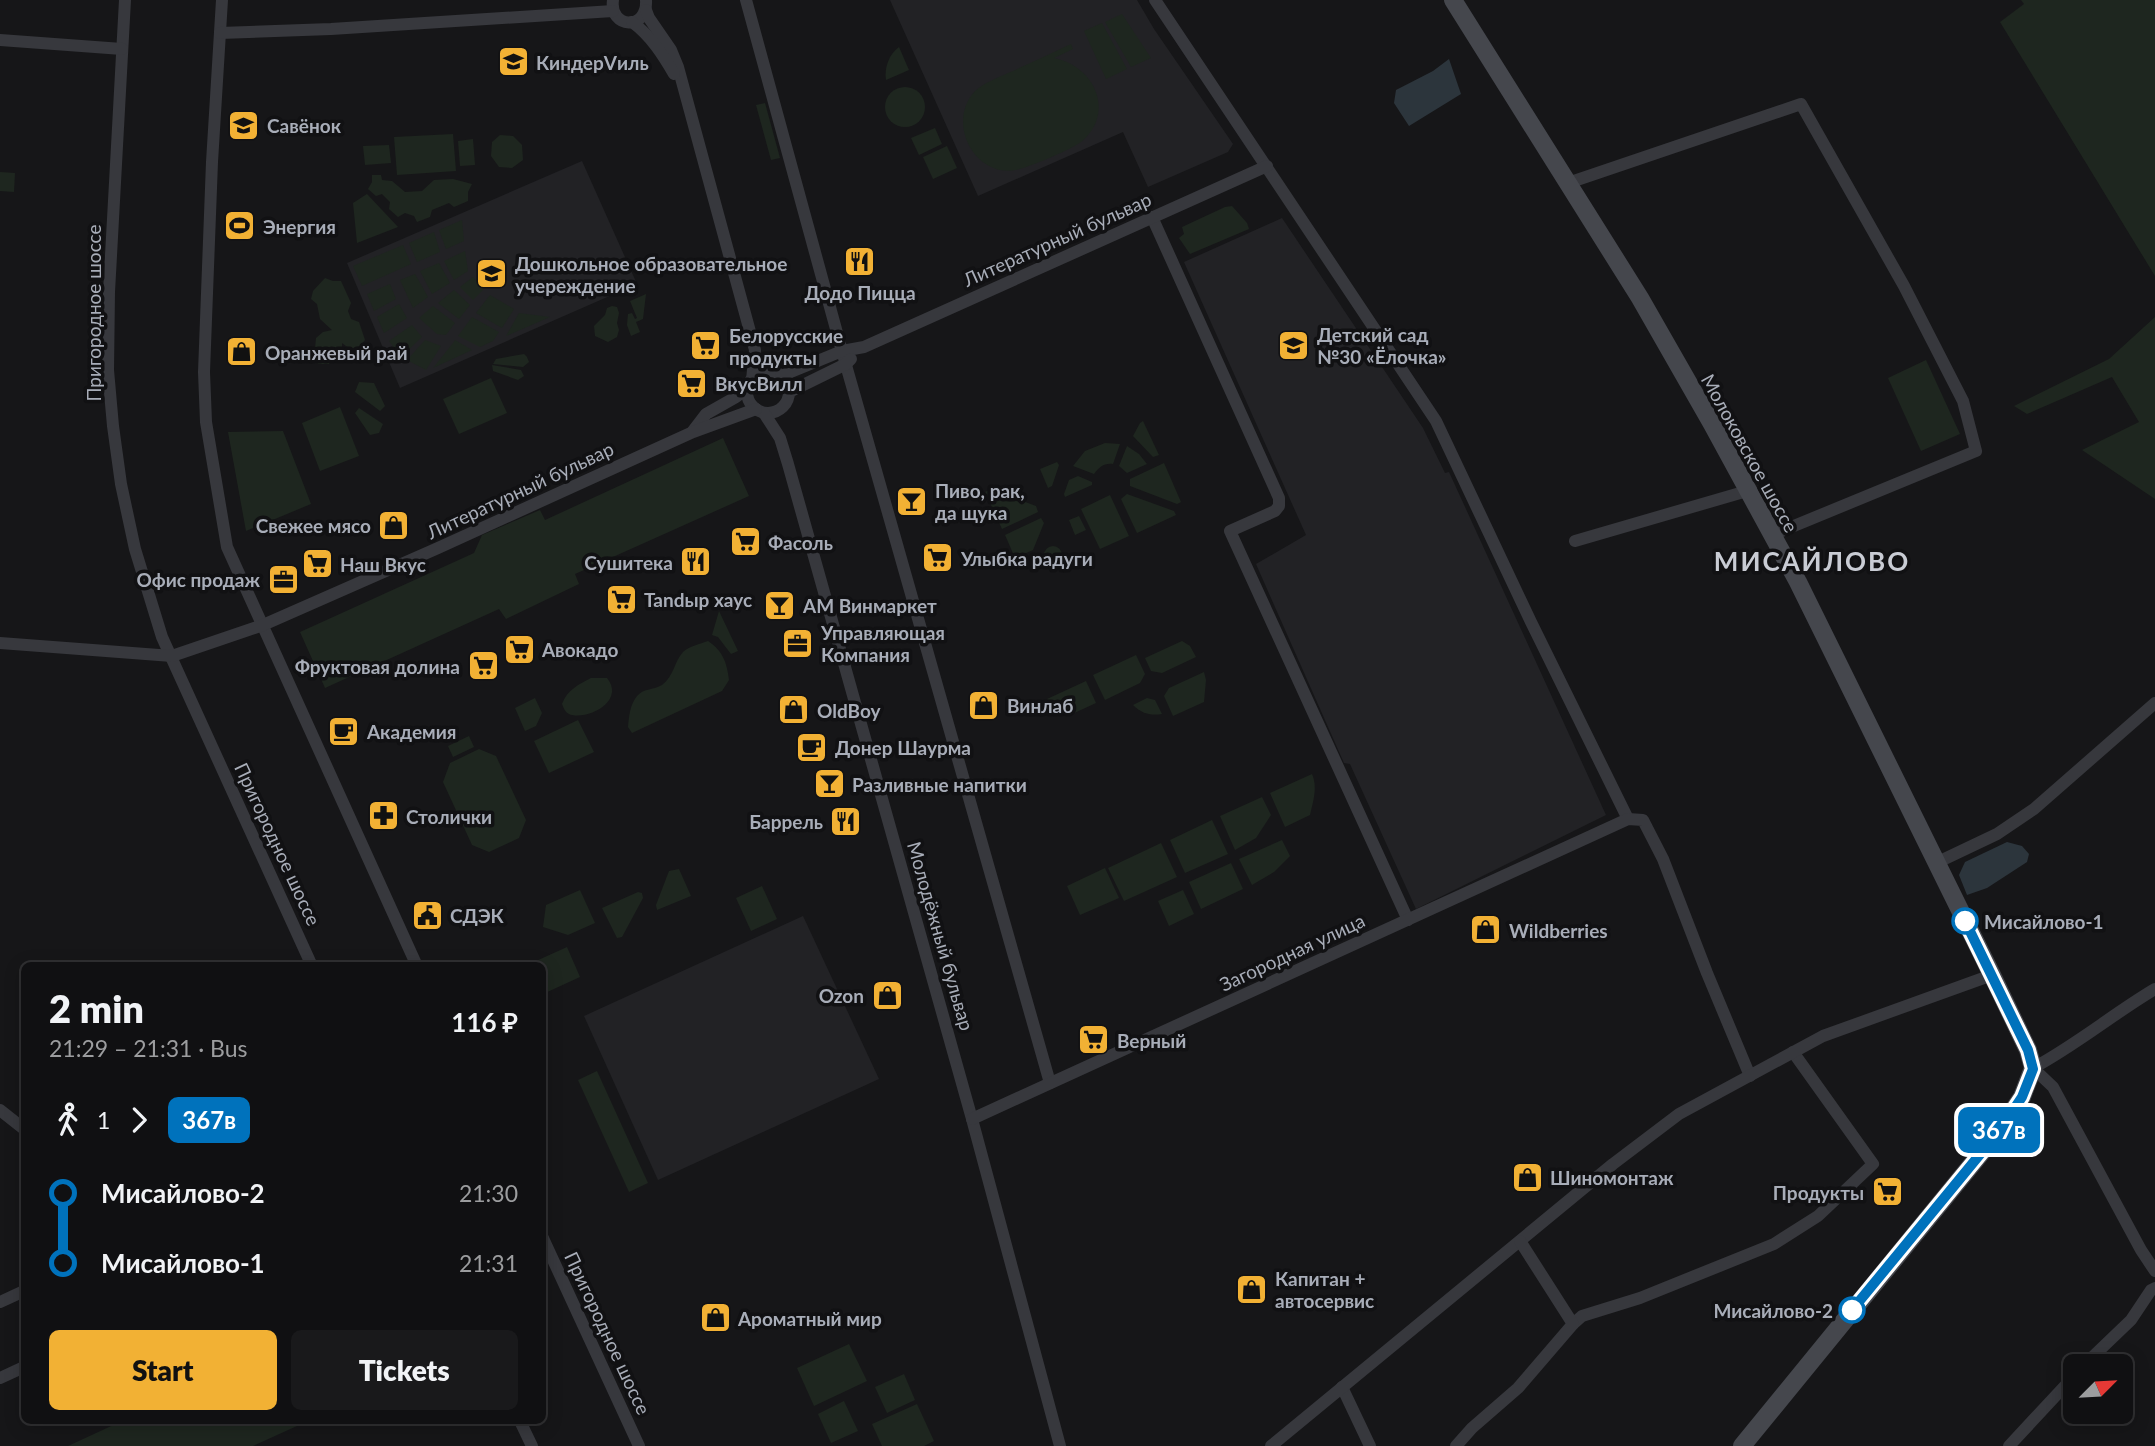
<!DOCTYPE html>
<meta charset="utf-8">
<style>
body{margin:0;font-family:Lato,sans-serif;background:#19191b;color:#f1f3f6;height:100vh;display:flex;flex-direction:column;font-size:26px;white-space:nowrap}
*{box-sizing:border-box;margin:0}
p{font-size:23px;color:#9c9d9f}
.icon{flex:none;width:38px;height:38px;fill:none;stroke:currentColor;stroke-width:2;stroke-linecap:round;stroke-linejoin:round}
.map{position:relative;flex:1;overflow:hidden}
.side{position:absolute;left:21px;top:962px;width:525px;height:462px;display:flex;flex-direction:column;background:#101012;border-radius:10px;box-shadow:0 4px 18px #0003,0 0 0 2px #303032}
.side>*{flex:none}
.badge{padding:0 14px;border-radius:10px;font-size:24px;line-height:46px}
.needle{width:46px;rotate:66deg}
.tools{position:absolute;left:2063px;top:1354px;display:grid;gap:14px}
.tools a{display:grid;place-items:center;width:70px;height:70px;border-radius:10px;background:#101012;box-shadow:0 4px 18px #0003,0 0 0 2px #303032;font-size:35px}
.map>.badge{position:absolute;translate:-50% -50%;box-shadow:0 0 0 4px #fff}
.legs{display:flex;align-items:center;gap:10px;height:77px;padding:0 28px;font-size:23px}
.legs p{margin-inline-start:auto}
.head{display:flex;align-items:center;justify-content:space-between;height:119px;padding:0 28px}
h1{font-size:38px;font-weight:800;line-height:52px}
.primary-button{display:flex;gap:14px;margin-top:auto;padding:14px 28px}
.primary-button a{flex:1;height:80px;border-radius:10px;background:#f2b134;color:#111;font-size:28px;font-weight:800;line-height:80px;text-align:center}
.primary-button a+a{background:#19191b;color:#f1f3f6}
ul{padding:0 28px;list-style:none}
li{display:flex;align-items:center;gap:24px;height:70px;font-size:26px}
li i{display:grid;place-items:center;width:10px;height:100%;margin:0 9px;background:currentColor}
li i::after{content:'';width:18px;height:18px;margin:-9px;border:5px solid;border-radius:50%;background:#101012}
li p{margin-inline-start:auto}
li:first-child i{background:linear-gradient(#0000 50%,currentColor 0)}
li:last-child i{background:linear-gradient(currentColor 50%,#0000 0)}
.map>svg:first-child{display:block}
.built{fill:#222225}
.green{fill:#1e261f}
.water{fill:#2c353c}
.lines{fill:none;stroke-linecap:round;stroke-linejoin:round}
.street{stroke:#37383d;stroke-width:12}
.secondary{stroke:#45474d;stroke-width:18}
.line-1-casing{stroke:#fff;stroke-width:16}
.line-1{stroke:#0072bc;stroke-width:10}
.stop-1-dot{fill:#fff;stroke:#0072bc;stroke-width:3.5}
.labels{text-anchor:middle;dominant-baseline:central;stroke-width:7;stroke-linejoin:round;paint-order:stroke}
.poi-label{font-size:19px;font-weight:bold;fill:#a8adb8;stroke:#111113;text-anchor:start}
.street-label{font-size:19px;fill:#a8adb8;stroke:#111113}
.stop-label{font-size:19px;font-weight:bold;fill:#a8adb8;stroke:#111113;text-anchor:start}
.district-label{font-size:26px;font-weight:bold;letter-spacing:2px;fill:#c9ccd4;stroke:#111113}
</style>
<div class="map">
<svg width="2155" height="1446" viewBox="0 0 2155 1446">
<rect width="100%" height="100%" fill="#161618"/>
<g class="built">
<polygon points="890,0 1137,0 1154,29 1233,144 1228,152 1148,187 1123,132 978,196"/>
<polygon points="582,161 637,284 400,388 347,263"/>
<polygon points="1282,218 1423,428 1445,473 1449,472 1606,815 1416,909 1350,764 1344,763 1256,564 1306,535 1184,262"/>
<polygon points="803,916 879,1079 658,1180 584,1016"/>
</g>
<g class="green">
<polygon points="2021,0 2155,0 2155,276 2000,22 2024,4"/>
<polygon points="1122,14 1151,58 1131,67 1105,22"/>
<polygon points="1102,23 1127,69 1106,79 1084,31"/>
<path d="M1071,44L1073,49L1054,58C1095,66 1116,113 1081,142C1070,150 1036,164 1023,168C978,184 944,124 975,91C984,83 997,78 1008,73C1029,64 1050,54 1071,44Z"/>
<path d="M899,47L909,70L886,80C884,68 889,54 899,47Z"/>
<circle cx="905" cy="107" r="20"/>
<polygon points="765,103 780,158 771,160 756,105"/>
<polygon points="935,128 942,144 919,155 911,138"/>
<polygon points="453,134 456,171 397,175 394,137"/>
<polygon points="500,135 513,136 522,145 523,160 512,168 499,167 491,156 492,142"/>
<polygon points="473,139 475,165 460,166 458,141"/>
<polygon points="389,145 391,163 365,165 363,146"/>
<polygon points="947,146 957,168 933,179 923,157"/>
<polygon points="0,172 15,173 14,192 0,191"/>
<polygon points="372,175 381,175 382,180 392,181 405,192 422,191 434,180 453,179 472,184 468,192 468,201 454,207 449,203 432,210 430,217 417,222 414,216 405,213 398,217 389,209 390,202 382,194 376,196 368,189 372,182"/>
<polygon points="367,194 398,227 357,243 353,203"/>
<polygon points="1232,206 1247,223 1249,229 1190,254 1179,238 1184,234 1182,227 1225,207"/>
<polygon points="462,220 464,241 446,249 439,230"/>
<polygon points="434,232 440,252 417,262 409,243"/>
<polygon points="403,245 411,264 362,286 353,266"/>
<polygon points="465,251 468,271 454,280 444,261"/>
<polygon points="439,263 450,283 432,294 420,271"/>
<polygon points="415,274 428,297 413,308 400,280"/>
<polygon points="473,277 484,289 473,300 460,287"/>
<polygon points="325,278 333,281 341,281 351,303 348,311 351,319 359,322 365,340 360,346 350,349 342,343 342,350 333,353 329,364 318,364 312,356 315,349 316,338 323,332 332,330 320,319 317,304 311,299 313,291"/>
<polygon points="390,284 396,299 374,311 367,294"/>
<polygon points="454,290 470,305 459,319 438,303"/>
<polygon points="646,294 643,319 636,322 640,332 631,336 627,325 628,314 632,313 635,319 637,318 630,301"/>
<polygon points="490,295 514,309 502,328 476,313"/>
<polygon points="399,304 407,318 384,333 377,317"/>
<polygon points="433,306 455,323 446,335 437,334 419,318"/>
<polygon points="612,306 617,307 619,313 617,323 619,330 617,337 608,342 595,336 594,326 605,315 607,308"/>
<polygon points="519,313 550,317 506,336"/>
<polygon points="472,317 499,332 493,341 480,347 458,336"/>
<polygon points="2155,317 2155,499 2082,450 2139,422 2112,377 2027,414 2014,406 2109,359"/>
<polygon points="412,325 422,337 401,357 389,341"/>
<polygon points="425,340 441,346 426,370 407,360"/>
<polygon points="455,340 472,350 433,368 453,343"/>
<polygon points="524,354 527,357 529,362 523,367 493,364 496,359"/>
<polygon points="1926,360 1960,434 1921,451 1888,378"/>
<polygon points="492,365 521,370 524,376 518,380 493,371"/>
<polygon points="491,378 507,413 459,434 443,399"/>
<polygon points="359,382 374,383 385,406 380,411 355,392"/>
<polygon points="340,407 359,456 320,471 302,423"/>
<polygon points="359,408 383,424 379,433 370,435 355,413"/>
<polygon points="1143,421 1159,455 1153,457 1133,436 1140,423"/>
<polygon points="283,431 311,504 246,531 228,432"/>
<polygon points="723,438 749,496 575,574 579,584 506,619 499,609 325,688 300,632 474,553 482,535 540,510 545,520"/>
<path d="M1105,443L1120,444L1113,464C1104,463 1099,467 1094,474L1073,466L1085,451Z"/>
<polygon points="1127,446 1139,454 1147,464 1127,473 1119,466"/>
<polygon points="1057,462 1059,465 1052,486 1048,488 1040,469"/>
<polygon points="1164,463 1181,502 1177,504 1130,486 1130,479"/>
<polygon points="1078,476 1092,482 1092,485 1065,497 1064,494 1069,480"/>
<polygon points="991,489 1036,506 1038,512 1002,529 985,492"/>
<polygon points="1127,494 1174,511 1176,515 1137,533 1121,499"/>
<polygon points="1110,495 1129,536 1100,549 1081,509"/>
<polygon points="1079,516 1086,530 1075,535 1069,520"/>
<polygon points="1041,518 1044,523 1033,550 1015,558 1005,535"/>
<circle cx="1053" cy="555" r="9"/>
<polygon points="719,611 738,651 731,654 718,637 712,635"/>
<path d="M708,641C723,651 727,663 729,680L722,691L632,733L628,727C629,716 630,705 637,696C644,688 654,690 662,685C674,676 674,662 683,652C689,646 700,644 708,641Z"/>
<polygon points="1182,641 1190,646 1196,657 1162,673 1151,671 1145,658"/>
<polygon points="1136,655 1145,674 1140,683 1105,700 1093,675"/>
<polygon points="1204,672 1206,680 1204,702 1173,716 1164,696 1169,688"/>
<path d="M591,678H607C625,700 591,719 572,715C566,714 564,709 562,704C567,690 578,685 591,678Z"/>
<polygon points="1086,681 1096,703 1070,715 1053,705 1047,699"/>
<polygon points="535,698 542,713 536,726 525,731 515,708"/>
<path d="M1147,698L1155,700L1162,714C1150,716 1141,713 1133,705Z"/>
<polygon points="578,720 594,752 549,773 534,741"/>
<polygon points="469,736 474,747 453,757 448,746"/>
<polygon points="479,749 496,756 526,820 519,838 489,852 472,845 443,782 450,763"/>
<path d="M1312,774C1318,787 1313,802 1310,815L1285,827L1270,793Z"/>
<polygon points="1262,797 1271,815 1256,838 1235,850 1220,816"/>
<polygon points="1212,820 1228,854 1185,873 1170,840"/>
<polygon points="1282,840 1290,856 1274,872 1252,885 1239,859"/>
<polygon points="1161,843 1177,877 1124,901 1108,868"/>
<polygon points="1231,863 1243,889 1201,909 1189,882"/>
<polygon points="1105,868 1119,898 1080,915 1067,886"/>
<polygon points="679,869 691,896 657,910 656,905 669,871"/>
<polygon points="762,886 777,919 751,931 736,898"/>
<polygon points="580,890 595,923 568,935 543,927 546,905"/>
<polygon points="1183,890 1194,914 1169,926 1158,901"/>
<polygon points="638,892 642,893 643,898 622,937 617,938 602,908"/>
<polygon points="567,947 580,977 543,994 542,966 525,966"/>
<polygon points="597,1071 648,1183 629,1192 578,1080"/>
<polygon points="849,1344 867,1381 814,1406 797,1368"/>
<polygon points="904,1374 915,1400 887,1413 875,1387"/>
<polygon points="844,1401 858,1431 831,1443 818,1414"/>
<polygon points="917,1404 934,1441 924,1446 882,1446 872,1424"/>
<polygon points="122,1421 308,1421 253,1446 68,1446"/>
</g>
<g class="water">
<polygon points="1449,59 1461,94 1409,126 1394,103 1396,90 1433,71"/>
<polygon points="2007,842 2022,846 2029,854 2027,862 1987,888 1967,895 1959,875 1965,862"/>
</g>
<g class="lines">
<g class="street">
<polyline points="125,0 109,292 108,370 113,426 121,484 135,549 162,637 312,966"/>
<polyline points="222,0 212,162 204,372 206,422 227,547 417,966"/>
<path d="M613,0C609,29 648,31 646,0"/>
<polyline points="746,0 842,351 1050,1083"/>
<polyline points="1155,0 1436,421 1531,622 1628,819"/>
<polyline points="646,10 649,18 671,50 678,67 755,350 752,380"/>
<path d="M632,22C651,36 663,55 674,74"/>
<polyline points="220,33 331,29 613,11"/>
<polyline points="0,40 122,49"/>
<polyline points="1568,183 1801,104 1904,286 1963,401 1976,451 1772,535"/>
<polyline points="1152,217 1279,498 1279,506 1275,511 1230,531 1408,920"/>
<circle cx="768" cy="392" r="21"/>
<polyline points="781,376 842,351 864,347 1267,166"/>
<polyline points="789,392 846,364 851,359"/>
<polyline points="764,413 780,438 788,464 972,1119 1060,1446"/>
<polyline points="693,431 706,414 736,397 748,388"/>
<polyline points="1575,541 1747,491"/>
<polyline points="0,643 172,656 263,625 438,548 693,432 756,409"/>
<polyline points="1936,863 1997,834 2034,809 2155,703"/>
<path d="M2155,989C2113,1014 2076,1045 2033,1068L2053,1087L2141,1250L2155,1271"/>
<polyline points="0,1110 24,1129"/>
<polyline points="972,1119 1628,819 1643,820 1663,859 1707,973 1750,1076"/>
<polyline points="542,1236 639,1446"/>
<polyline points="0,1302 24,1291"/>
<polyline points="1573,1324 1582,1316 1640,1298 1774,1244 1818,1216 1873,1164 1793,1052"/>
<polyline points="2082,1367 2131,1320 2151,1290 2155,1288"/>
<polyline points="0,1378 24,1367"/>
<polyline points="1342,1387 1370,1446"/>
<polyline points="520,1421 532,1446"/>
<polyline points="1271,1446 1613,1164 1679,1114 1823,1036 1992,975"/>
<polyline points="1456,1446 1472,1428 1518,1388 1573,1324 1520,1241"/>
<polyline points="2009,1446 2076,1374"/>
</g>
<polyline class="secondary" points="1453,0 1640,298 1712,424 1798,582 1992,975 2028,1050 2033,1068 2022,1097 2000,1130 1742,1446"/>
</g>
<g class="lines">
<defs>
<polyline id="line-1" points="1852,1310 2000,1130 2022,1097 2033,1069 2028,1050 1965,921"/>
</defs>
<use href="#line-1" class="line-1-casing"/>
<use href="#line-1" class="line-1"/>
</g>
<defs>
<symbol id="school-square" viewBox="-11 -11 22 22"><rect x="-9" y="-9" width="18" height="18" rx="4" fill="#f2b134" stroke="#111113"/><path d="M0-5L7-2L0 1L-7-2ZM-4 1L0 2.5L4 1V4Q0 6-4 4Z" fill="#111"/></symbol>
<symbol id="stadium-square" viewBox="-11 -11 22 22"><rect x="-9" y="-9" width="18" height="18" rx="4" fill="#f2b134" stroke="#111113"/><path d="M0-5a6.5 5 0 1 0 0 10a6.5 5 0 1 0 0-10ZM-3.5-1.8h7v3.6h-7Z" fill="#111"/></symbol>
<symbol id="restaurant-square" viewBox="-11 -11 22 22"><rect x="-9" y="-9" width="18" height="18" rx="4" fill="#f2b134" stroke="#111113"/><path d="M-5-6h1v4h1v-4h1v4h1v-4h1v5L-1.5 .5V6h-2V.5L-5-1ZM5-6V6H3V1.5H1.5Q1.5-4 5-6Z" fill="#111"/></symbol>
<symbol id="supermarket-square" viewBox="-11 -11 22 22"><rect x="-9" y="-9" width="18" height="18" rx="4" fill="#f2b134" stroke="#111113"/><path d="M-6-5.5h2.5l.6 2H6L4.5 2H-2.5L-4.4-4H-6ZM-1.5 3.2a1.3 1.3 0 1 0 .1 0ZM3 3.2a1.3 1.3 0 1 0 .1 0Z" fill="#111"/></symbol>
<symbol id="shop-square" viewBox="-11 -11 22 22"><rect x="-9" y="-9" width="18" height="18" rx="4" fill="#f2b134" stroke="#111113"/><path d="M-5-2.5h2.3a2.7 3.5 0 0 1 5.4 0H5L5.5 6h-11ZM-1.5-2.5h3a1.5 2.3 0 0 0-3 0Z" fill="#111"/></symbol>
<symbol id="bar-square" viewBox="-11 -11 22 22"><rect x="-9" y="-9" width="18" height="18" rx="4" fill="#f2b134" stroke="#111113"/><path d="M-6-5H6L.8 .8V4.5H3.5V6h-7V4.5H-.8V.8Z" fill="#111"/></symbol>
<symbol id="office-square" viewBox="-11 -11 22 22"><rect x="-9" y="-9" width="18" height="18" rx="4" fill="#f2b134" stroke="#111113"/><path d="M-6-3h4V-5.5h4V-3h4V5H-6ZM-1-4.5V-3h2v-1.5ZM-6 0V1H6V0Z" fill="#111"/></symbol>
<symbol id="cafe-square" viewBox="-11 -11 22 22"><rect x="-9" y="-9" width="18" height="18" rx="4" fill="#f2b134" stroke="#111113"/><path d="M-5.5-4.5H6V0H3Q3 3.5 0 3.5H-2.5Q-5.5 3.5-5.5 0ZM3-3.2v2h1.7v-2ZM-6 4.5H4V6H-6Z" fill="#111"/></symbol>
<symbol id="pharmacy-square" viewBox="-11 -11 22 22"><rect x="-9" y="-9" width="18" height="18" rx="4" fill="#f2b134" stroke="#111113"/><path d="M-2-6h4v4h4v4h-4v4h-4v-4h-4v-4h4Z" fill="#111"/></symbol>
<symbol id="civic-square" viewBox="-11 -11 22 22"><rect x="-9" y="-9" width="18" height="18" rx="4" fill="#f2b134" stroke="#111113"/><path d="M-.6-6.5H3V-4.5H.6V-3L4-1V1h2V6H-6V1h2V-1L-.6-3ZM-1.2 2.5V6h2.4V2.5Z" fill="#111"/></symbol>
</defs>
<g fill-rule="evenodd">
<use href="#school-square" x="496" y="44" width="35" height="35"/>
<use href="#school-square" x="226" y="108" width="35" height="35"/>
<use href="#stadium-square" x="222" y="208" width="35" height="35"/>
<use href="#restaurant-square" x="842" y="244" width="35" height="35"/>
<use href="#school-square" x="474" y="256" width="35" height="35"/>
<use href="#school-square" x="1276" y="328" width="35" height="35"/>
<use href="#supermarket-square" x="688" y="328" width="35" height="35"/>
<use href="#shop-square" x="224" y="334" width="35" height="35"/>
<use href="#supermarket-square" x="674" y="366" width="35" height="35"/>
<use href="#bar-square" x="894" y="484" width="35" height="35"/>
<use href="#shop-square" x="376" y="508" width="35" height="35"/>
<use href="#supermarket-square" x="728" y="524" width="35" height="35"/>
<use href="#supermarket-square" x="920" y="540" width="35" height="35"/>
<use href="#restaurant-square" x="678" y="544" width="35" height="35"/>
<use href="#supermarket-square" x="300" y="546" width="35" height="35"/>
<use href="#office-square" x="266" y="562" width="35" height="35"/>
<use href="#supermarket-square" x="604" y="582" width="35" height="35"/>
<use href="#bar-square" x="762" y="588" width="35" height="35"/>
<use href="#office-square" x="780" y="626" width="35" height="35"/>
<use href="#supermarket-square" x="502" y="632" width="35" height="35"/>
<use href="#supermarket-square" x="466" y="648" width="35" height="35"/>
<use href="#shop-square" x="966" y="688" width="35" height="35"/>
<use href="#shop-square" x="776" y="692" width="35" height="35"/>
<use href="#cafe-square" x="326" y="714" width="35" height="35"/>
<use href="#cafe-square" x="794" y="730" width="35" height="35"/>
<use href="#bar-square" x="812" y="766" width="35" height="35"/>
<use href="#pharmacy-square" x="366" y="798" width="35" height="35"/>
<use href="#restaurant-square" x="828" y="804" width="35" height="35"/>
<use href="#civic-square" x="410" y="898" width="35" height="35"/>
<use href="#shop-square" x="1468" y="912" width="35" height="35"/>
<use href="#shop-square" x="870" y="978" width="35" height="35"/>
<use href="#supermarket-square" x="1076" y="1022" width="35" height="35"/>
<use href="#shop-square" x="1510" y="1160" width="35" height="35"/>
<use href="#supermarket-square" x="1870" y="1174" width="35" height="35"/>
<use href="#shop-square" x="1234" y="1272" width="35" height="35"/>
<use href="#shop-square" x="698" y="1300" width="35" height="35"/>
</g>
<g class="stop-1-dot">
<circle cx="1965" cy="921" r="12"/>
<circle cx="1852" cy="1310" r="12"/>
</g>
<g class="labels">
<g class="poi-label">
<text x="536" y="62">КиндерVиль</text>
<text x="267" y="125">Савёнок</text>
<text x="263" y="226">Энергия</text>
<text x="515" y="263">Дошкольное образовательное<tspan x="515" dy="22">учереждение</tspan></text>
<text x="860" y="292" text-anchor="middle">Додо Пицца</text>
<text x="1317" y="334">Детский сад<tspan x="1317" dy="22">№30 «Ёлочка»</tspan></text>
<text x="729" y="335">Белорусские<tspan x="729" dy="22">продукты</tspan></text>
<text x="265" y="352">Оранжевый рай</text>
<text x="715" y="383">ВкусВилл</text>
<text x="935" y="490">Пиво, рак,<tspan x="935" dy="22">да щука</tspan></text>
<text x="371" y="525" text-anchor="end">Свежее мясо</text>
<text x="768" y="542">Фасоль</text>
<text x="961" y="558">Улыбка радуги</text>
<text x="673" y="562" text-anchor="end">Сушитека</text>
<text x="340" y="564">Наш Вкус</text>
<text x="260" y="579" text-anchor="end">Офис продаж</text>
<text x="644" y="599">Tandыр хаус</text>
<text x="803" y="605">АМ Винмаркет</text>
<text x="821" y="632">Управляющая<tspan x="821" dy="22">Компания</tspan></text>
<text x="542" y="649">Авокадо</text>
<text x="460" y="666" text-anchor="end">Фруктовая долина</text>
<text x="1007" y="705">Винлаб</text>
<text x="817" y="710">OldBoy</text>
<text x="367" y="731">Академия</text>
<text x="835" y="747">Донер Шаурма</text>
<text x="852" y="784">Разливные напитки</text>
<text x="406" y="816">Столички</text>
<text x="823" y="821" text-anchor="end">Баррель</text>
<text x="450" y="915">СДЭК</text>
<text x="1509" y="930">Wildberries</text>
<text x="864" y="995" text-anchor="end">Ozon</text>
<text x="1117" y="1040">Верный</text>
<text x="1550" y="1177">Шиномонтаж</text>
<text x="1864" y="1192" text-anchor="end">Продукты</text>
<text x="1275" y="1278">Капитан +<tspan x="1275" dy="22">автосервис</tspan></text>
<text x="738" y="1318">Ароматный мир</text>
</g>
<g class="street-label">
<text transform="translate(1057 239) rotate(-24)">Литературный бульвар</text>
<text transform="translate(93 313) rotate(-90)">Пригородное шоссе</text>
<text transform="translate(1750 453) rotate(61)">Молоковское шоссе</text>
<text transform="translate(520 490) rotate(-25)">Литературный бульвар</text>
<text transform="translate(278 844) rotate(65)">Пригородное шоссе</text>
<text transform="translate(941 936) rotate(74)">Молодёжный бульвар</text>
<text transform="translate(1292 952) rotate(-25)">Загородная улица</text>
<text transform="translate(608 1333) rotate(65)">Пригородное шоссе</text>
</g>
<g class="stop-label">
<text x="1984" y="921">Мисайлово-1</text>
<text x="1833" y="1310" text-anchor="end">Мисайлово-2</text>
</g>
<g class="district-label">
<text x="1812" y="561">МИСАЙЛОВО</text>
</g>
</g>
</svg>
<div class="tools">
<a><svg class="needle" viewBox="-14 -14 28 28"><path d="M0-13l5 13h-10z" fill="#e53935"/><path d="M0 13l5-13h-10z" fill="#9c9d9f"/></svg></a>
</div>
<b class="badge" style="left:1999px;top:1130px;background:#0072bc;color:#fff">367в</b>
<section class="side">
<div class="head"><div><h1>2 min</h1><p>21:29 – 21:31 · Bus</p></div><b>116 ₽</b></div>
<div class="legs"><svg class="icon" aria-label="walk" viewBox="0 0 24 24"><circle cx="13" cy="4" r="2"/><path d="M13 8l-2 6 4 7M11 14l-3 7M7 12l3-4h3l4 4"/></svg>1<svg class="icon" aria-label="forward" viewBox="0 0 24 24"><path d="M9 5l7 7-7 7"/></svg><b class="badge" style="background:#0072bc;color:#fff">367в</b></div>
<ul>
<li><i style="color:#0072bc"></i><b>Мисайлово-2</b><p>21:30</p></li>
<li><i style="color:#0072bc"></i><b>Мисайлово-1</b><p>21:31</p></li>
</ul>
<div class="primary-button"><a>Start</a><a>Tickets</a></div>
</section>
</div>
